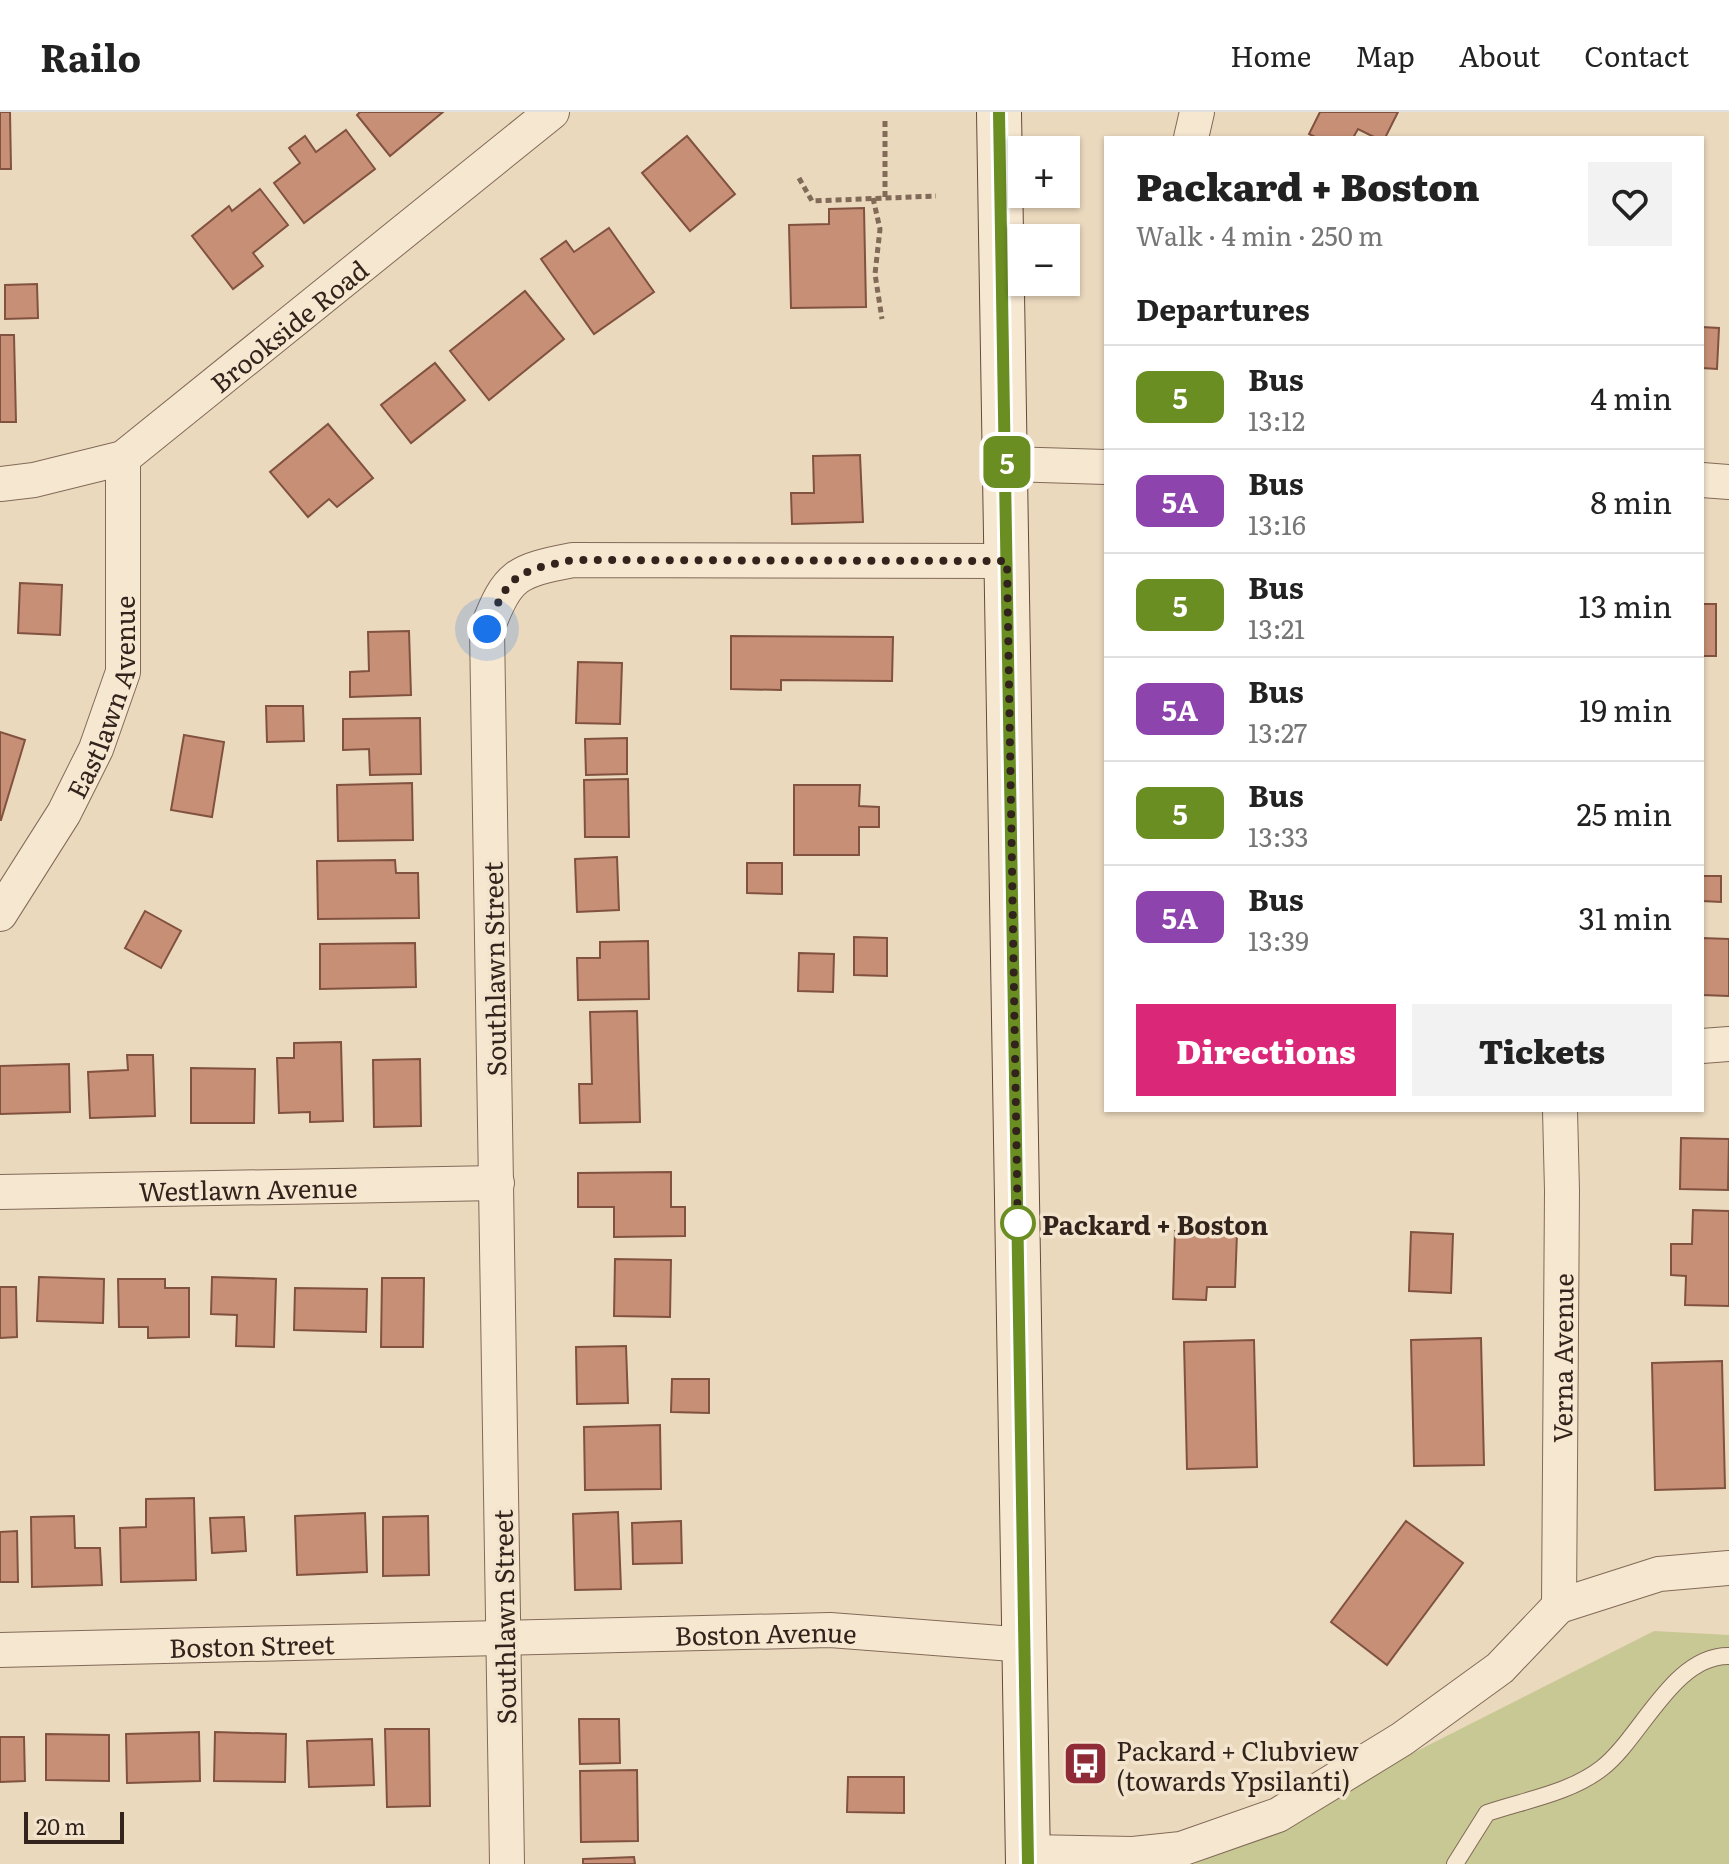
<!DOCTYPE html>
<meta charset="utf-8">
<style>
body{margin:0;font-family:Literata,serif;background:#f2f2f2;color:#222;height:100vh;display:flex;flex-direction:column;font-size:30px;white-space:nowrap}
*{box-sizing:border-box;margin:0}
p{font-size:26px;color:#767676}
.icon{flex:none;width:44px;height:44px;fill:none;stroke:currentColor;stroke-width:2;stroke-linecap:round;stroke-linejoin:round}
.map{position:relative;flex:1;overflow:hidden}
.side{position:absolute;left:1104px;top:24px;width:600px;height:976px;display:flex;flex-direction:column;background:#fff;border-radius:0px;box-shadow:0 2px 6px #0004}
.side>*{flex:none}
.badge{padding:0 16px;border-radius:12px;font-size:28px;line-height:52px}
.buttons{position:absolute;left:1008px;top:24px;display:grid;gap:16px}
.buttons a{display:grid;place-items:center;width:72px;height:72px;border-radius:0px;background:#fff;box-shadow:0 2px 6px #0004;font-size:40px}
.scale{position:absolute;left:24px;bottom:20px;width:100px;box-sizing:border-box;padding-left:8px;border:4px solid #32241c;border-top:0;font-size:22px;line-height:28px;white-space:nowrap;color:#32241c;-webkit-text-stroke:6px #f3e4cd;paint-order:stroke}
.you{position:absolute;width:40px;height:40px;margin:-20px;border:6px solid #fff;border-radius:50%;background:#1a73e8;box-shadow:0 0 0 12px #1a73e833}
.map>.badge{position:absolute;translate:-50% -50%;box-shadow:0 0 0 4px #fff}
h2{padding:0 32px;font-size:30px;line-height:72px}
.round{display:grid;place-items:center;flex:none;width:84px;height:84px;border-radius:0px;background:#f2f2f2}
.summary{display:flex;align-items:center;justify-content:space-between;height:136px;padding:0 32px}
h1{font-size:38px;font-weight:800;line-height:60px}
.action{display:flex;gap:16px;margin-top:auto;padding:16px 32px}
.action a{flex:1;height:92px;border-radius:0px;background:#db2777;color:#fff;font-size:32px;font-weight:800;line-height:92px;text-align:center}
.action a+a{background:#f2f2f2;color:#222}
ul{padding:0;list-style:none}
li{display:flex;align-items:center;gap:24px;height:104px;padding:0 32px;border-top:2px solid #e0e0e0}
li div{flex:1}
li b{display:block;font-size:30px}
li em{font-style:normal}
li .badge{min-width:88px;font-weight:700;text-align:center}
header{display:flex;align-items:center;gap:48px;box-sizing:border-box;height:112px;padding:0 40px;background:#fff;border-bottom:2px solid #e0e0e0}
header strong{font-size:38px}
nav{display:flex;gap:44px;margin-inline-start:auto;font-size:28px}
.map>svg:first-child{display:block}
.green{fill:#c7c893}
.building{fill:#c78f76;stroke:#80523f;stroke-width:2}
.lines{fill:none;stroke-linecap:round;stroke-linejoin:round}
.service-casing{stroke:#826a58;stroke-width:18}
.minor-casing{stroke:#826a58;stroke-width:36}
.secondary-casing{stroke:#644b3b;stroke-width:46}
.path{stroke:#826a58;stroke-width:5;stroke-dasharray:6 4;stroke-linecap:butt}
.service{stroke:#f6e7d1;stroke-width:16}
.minor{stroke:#f6e7d1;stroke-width:34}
.secondary{stroke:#f6e7d1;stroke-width:44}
.line-casing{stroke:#fff;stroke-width:18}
.line{stroke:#6b8e23;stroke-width:12}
.walk{stroke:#32241c;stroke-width:8;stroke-dasharray:0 14.4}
.stop-dot{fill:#fff;stroke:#6b8e23;stroke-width:4}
.labels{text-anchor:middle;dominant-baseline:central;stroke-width:7;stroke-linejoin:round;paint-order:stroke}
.street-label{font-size:26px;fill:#32241c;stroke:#f3e4cd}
.stop-label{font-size:26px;font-weight:bold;fill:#32241c;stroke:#f3e4cd;text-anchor:start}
.poi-label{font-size:26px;fill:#32241c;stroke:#f3e4cd;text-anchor:start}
</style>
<header>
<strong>Railo</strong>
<nav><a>Home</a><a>Map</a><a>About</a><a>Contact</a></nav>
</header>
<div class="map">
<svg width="1729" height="1752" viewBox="0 0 1729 1752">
<rect width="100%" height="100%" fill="#ebd9be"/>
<polygon class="green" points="1654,1519 1729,1523 1729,1752 1194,1752"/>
<g class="building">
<polygon points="0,0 10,0 11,57 0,57"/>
<polygon points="360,0 443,0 390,44 357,3"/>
<polygon points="1320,0 1398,0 1385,26 1376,26 1358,17 1353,26 1317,26 1309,22"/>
<polygon points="346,18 375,57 304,111 274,71 300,51 289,36 305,24 316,40"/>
<polygon points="687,24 735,82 690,119 642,61"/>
<polygon points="260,77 288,113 253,141 263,154 233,177 192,124 229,94 232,99"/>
<polygon points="864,96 866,195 791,196 789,113 829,112 829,97"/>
<polygon points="609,116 654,180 594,222 541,147 566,129 574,140"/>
<polygon points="37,172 38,206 5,207 5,173"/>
<polygon points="525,179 564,227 489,288 450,239"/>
<polygon points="1702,215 1719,216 1717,257 1702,256"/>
<polygon points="0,223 14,223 16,310 0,310"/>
<polygon points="435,251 465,288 411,331 381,293"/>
<polygon points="328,312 373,366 337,395 329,387 308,405 270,360"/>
<polygon points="860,343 863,410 792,412 791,381 814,381 813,344"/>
<polygon points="20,471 62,473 60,523 18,521"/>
<rect x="1702" y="492" width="14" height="52"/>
<polygon points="409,519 411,583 350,585 350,560 369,559 368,520"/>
<polygon points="731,524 893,525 892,569 781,568 781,578 731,577"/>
<polygon points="578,550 622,551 620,612 576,611"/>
<polygon points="266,594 303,594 304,629 267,630"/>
<polygon points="420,606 421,662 370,663 369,637 343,638 343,607"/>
<polygon points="0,620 25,628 1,708 0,708"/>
<polygon points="184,623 224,630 212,705 171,698"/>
<polygon points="627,626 627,662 586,663 585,627"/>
<polygon points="628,667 629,725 585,725 584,668"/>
<polygon points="412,671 413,728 338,729 337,673"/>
<polygon points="794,673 860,673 859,694 879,695 879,715 859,715 859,743 794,743"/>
<polygon points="617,745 619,798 577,800 575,747"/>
<polygon points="395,748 396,761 418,761 419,806 318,807 317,749"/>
<polygon points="747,751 782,751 782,782 747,781"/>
<polygon points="1702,764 1721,764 1721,790 1702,789"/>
<polygon points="145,799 181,819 161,856 125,836"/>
<polygon points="854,825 887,826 887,864 854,863"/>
<polygon points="1702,826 1729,827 1729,884 1702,883"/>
<polygon points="648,829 649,887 578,888 577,846 600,846 600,830"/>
<polygon points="415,831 416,875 320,877 320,832"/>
<polygon points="799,841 834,842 833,880 798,879"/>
<polygon points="637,899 640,1010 580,1011 579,972 592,972 590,900"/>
<polygon points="341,930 343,1009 310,1010 310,1000 279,1001 277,946 294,946 294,931"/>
<polygon points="127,943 153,943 155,1004 90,1006 88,960 128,958"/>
<polygon points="420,947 421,1014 374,1015 373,948"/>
<polygon points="69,952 70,1000 0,1002 0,954"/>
<polygon points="191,956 255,957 254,1011 191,1011"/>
<polygon points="1681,1026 1729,1027 1728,1078 1680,1077"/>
<polygon points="671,1060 671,1095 685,1095 685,1124 614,1125 614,1095 578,1095 578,1061"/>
<polygon points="1693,1098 1729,1099 1729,1194 1685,1193 1686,1164 1671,1163 1671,1132 1692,1132"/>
<polygon points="1175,1119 1237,1121 1235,1175 1207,1175 1206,1188 1173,1187"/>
<polygon points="1411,1120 1453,1122 1451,1181 1409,1179"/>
<polygon points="615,1147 671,1148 670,1205 614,1204"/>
<polygon points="39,1165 104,1167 103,1211 37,1209"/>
<polygon points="212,1165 276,1167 274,1235 236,1234 237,1203 211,1202"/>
<polygon points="382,1166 424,1166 423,1235 381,1235"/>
<polygon points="118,1167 165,1167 165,1176 189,1176 189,1225 148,1226 148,1215 119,1215"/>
<polygon points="0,1175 16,1175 17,1225 0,1226"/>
<polygon points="295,1176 367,1177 366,1220 294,1218"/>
<polygon points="1481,1226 1484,1353 1414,1354 1411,1228"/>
<polygon points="1254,1228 1257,1355 1187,1357 1184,1230"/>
<polygon points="626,1234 628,1291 577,1292 576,1235"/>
<polygon points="1722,1249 1725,1376 1655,1378 1652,1251"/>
<polygon points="672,1267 709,1267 709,1301 671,1300"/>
<polygon points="660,1313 661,1377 585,1378 584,1315"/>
<polygon points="194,1386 196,1468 121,1470 120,1416 146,1415 146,1387"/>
<polygon points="618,1400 621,1477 575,1478 573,1402"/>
<polygon points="365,1401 367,1460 297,1463 295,1404"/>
<polygon points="74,1404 75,1436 100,1436 102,1473 32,1475 31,1405"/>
<polygon points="428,1404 429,1463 383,1464 383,1405"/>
<polygon points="244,1405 246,1439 212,1441 210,1406"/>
<polygon points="681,1409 682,1451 633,1452 632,1411"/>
<polygon points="1406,1409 1463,1451 1387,1553 1331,1510"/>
<polygon points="17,1419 18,1470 0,1470 0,1420"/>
<polygon points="579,1607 619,1607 620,1651 580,1652"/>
<polygon points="385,1617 429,1617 430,1694 387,1695"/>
<polygon points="199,1620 200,1669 127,1671 126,1622"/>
<polygon points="215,1620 286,1622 285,1670 214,1669"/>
<polygon points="46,1622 109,1623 109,1669 46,1668"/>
<polygon points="0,1625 24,1625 25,1669 0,1670"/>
<polygon points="372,1627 374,1673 309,1675 307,1629"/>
<polygon points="637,1658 638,1729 581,1730 580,1659"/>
<polygon points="848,1665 904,1665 904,1701 847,1700"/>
<polygon points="634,1745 635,1752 583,1752 583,1747"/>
</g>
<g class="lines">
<defs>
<path id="service" d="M1455,1752L1487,1701C1525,1688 1570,1681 1602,1656C1641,1626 1673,1543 1729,1544"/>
<g id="minor">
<polyline points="1191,26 1197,0"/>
<polyline points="1007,352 1106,355"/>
<polyline points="1702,368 1729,370"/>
<path id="s1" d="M0,372L34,368L123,346L552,0"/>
<path id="s2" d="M0,802L64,701L96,637L123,560V346"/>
<polyline points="1702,934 1729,932"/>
<path id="s3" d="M0,1080L497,1071"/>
<path id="s4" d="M1559,1494L1562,1079L1560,998"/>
<path id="s5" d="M0,1538L830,1518L1026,1533"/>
<polyline points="1028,1740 1133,1742 1181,1737 1278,1703 1402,1627 1500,1556 1559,1494 1659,1462 1729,1456"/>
<path d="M507,1752L487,517C508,462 516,459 573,448L1007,449"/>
</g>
<polyline id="secondary" points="999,0 1028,1752"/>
</defs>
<use href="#service" class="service-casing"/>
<use href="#minor" class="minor-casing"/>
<use href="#secondary" class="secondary-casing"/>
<g class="path">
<polyline points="885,9 885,86"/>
<polyline points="799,66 812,89 936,84"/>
<polyline points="873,86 880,117 875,162 882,207"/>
</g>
<use href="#service" class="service"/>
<use href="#minor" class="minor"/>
<use href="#secondary" class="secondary"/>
</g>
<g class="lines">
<defs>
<polyline id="line" points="999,0 1028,1752"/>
</defs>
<use href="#line" class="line-casing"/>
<use href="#line" class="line"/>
<path class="walk" d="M487,517C508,462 517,459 573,448L1007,449L1018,1125V1111"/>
</g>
<defs>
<symbol id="bus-square" viewBox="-11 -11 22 22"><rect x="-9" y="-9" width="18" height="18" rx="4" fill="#8e2b36" stroke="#f3e4cd"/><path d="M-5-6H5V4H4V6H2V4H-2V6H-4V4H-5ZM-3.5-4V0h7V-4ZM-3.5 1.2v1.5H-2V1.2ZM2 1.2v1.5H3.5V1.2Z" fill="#fff"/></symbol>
</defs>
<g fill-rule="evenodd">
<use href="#bus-square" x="1060" y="1626" width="51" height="51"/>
</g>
<circle class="stop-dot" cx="1018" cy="1111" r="16"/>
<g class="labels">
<g class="street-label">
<text stroke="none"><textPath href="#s1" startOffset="338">Brookside Road</textPath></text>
<text stroke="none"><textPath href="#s2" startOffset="244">Eastlawn Avenue</textPath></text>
<text transform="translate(493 857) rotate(-91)">Southlawn Street</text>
<text stroke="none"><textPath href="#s3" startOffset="248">Westlawn Avenue</textPath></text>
<text stroke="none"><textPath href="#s4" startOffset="248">Verna Avenue</textPath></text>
<text transform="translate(503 1505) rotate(-91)">Southlawn Street</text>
<text stroke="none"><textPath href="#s5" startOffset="766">Boston Avenue</textPath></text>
<text stroke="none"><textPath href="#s5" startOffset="252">Boston Street</textPath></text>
</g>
<g class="stop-label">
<text x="1042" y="1111">Packard + Boston</text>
</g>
<g class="poi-label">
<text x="1116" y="1637">Packard + Clubview<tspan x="1116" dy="30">(towards Ypsilanti)</tspan></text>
</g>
</g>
</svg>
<div class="buttons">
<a>+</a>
<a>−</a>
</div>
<div class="scale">20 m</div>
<div class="you" style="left:487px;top:517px"></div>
<b class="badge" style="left:1007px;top:350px;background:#6b8e23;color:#fff">5</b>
<section class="side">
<div class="summary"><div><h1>Packard + Boston</h1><p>Walk · 4 min · 250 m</p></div><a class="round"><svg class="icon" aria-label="heart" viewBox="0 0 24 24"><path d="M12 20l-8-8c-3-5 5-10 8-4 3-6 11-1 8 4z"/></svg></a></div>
<h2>Departures</h2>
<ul>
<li><span class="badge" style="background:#6b8e23;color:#fff">5</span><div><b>Bus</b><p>13:12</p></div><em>4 min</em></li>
<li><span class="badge" style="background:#8e44ad;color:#fff">5A</span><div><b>Bus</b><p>13:16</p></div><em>8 min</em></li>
<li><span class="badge" style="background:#6b8e23;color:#fff">5</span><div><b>Bus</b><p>13:21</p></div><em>13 min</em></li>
<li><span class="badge" style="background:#8e44ad;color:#fff">5A</span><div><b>Bus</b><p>13:27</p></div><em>19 min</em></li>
<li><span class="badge" style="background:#6b8e23;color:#fff">5</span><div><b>Bus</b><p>13:33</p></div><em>25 min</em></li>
<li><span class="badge" style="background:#8e44ad;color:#fff">5A</span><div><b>Bus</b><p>13:39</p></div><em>31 min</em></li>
</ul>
<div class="action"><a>Directions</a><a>Tickets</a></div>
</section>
</div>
